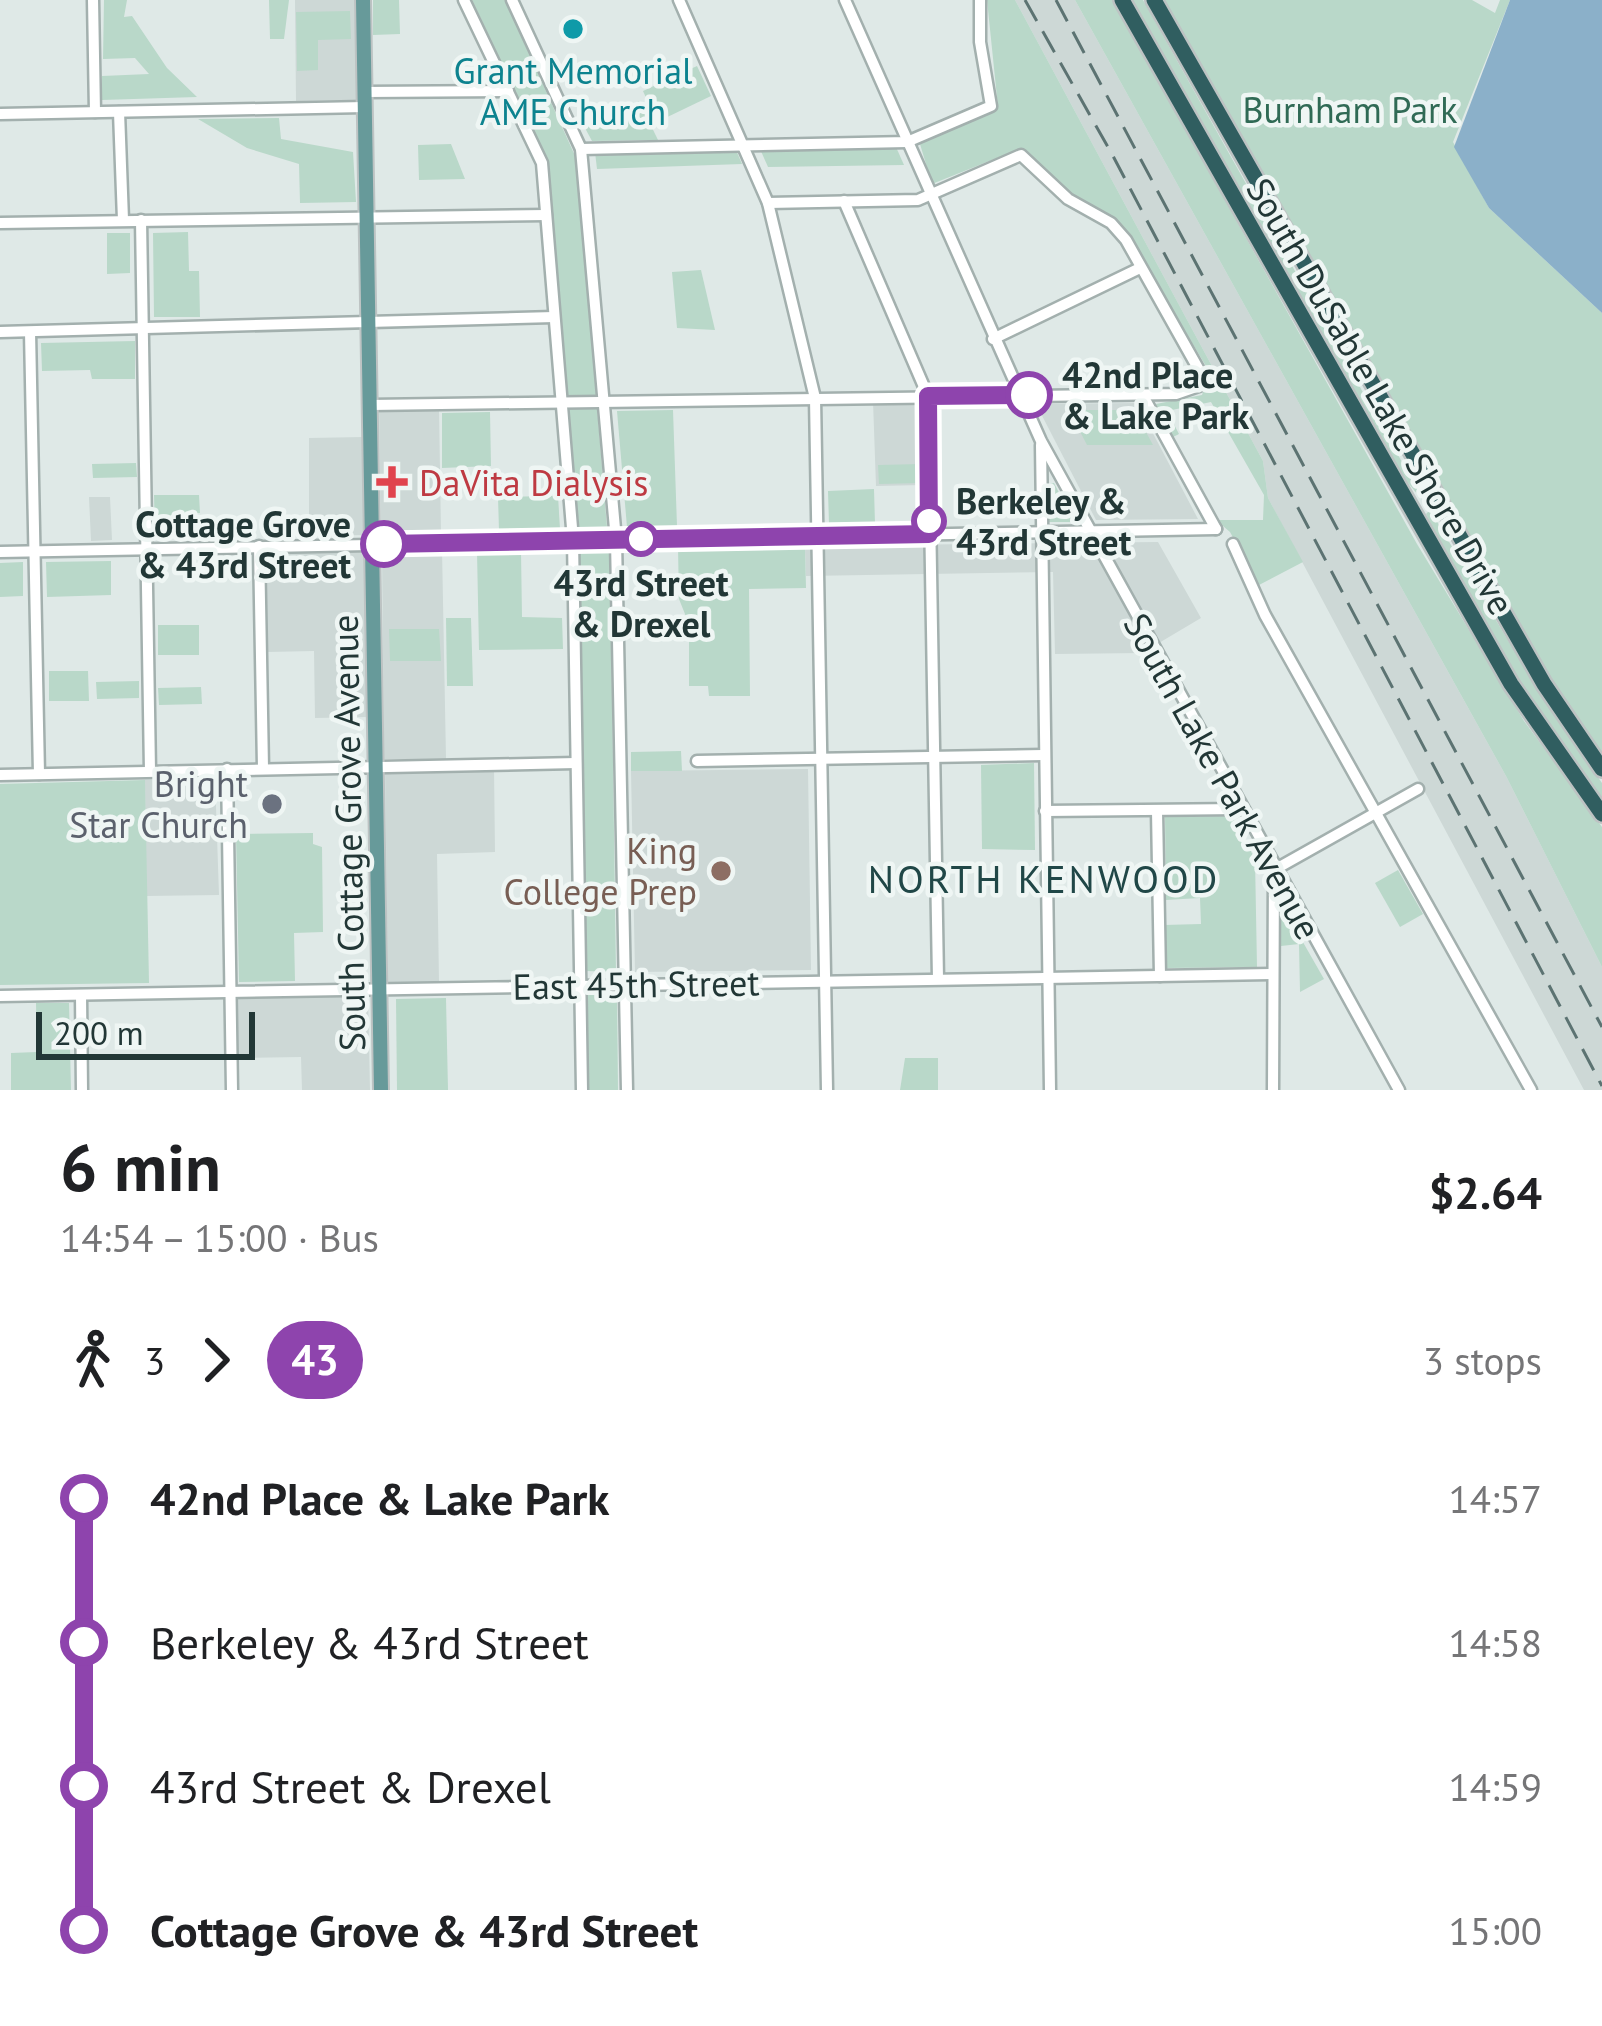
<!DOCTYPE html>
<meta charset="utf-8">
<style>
body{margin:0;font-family:"PT Sans",sans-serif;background:#f6f6f6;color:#202124;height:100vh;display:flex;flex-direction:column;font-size:45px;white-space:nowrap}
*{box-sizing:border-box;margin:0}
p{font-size:39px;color:#757577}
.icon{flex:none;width:66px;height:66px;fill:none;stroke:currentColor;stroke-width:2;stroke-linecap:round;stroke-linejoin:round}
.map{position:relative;height:1090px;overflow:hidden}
.sheet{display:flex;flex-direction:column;background:#fff;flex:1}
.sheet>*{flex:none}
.badge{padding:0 24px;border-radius:39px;font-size:42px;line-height:78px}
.scale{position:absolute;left:36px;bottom:30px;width:219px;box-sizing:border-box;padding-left:12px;border:6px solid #223736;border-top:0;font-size:33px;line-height:42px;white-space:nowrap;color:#223736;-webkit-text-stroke:9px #eff6f4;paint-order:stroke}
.map>.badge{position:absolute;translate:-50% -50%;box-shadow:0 0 0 6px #fff}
.legs{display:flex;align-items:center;gap:18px;height:132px;padding:0 60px;font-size:39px}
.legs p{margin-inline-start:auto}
.summary{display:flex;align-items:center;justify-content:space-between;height:204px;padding:0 60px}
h1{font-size:66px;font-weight:700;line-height:90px}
ul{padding:0 60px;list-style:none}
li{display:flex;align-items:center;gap:42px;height:144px;font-size:45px}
li i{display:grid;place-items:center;width:18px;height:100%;margin:0 15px;background:currentColor}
li i::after{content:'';width:30px;height:30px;margin:-15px;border:9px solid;border-radius:50%;background:#fff}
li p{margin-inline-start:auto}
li:first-child i{background:linear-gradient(#0000 50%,currentColor 0)}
li:last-child i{background:linear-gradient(currentColor 50%,#0000 0)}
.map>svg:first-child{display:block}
.built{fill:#cdd8d6}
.green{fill:#b9d8c9}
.water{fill:#8bb0c9}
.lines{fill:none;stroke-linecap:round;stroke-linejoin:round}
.minor-casing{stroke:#a3b0ae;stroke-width:15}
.major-casing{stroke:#bdc3c3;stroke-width:18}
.highway-casing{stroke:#bdc3c3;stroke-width:20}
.minor{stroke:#fff;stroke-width:10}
.major{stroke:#679a9a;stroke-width:14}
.highway{stroke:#305e60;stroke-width:15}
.rail{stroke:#5c7372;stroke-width:3;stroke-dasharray:24 12;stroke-linecap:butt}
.line-1-casing{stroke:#fff;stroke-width:27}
.line-1{stroke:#8e44ad;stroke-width:18}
.culture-dot{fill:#0f9aa8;stroke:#eff6f4;stroke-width:4.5}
.stop-1-dot{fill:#fff;stroke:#8e44ad;stroke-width:6}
.health-dot{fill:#e0444e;stroke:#eff6f4;stroke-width:4.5}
.worship-dot{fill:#6b7280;stroke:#eff6f4;stroke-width:4.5}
.education-dot{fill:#8d6e63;stroke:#eff6f4;stroke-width:4.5}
.labels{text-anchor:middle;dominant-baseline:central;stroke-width:9;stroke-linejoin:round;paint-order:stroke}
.culture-label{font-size:36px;fill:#0d838f;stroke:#eff6f4}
.park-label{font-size:36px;fill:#306a55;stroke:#eff6f4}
.stop-label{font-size:36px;font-weight:bold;fill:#223736;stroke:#eff6f4;text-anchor:start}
.street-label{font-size:36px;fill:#223736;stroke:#eff6f4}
.health-label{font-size:36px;fill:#be3a42;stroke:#eff6f4;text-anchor:start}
.worship-label{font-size:36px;fill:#5b616d;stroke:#eff6f4;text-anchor:end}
.education-label{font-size:36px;fill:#785e54;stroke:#eff6f4;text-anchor:end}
.neighbourhood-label{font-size:39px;letter-spacing:3px;fill:#204747;stroke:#eff6f4}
</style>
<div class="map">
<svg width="1602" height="1090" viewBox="0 0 1602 1090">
<rect width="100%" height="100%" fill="#dfe9e7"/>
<g class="built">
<polygon points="295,0 354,0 358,100 296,101"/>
<polygon points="1015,0 1075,0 1506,776 1602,967 1602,1090 1584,1090 1268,498 1263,461"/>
<polygon points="922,400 923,485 876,486 873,401"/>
<polygon points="1137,403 1198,519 1096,520 1036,404"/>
<polygon points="439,408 441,534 381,534 379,409"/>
<polygon points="363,437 365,535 309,536 309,438"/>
<polygon points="89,497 110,497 112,540 91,541"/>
<polygon points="1158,542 1201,618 1142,653 1055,654 1053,572 806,576 805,546"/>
<polygon points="442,549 446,759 384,759 382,550"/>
<polygon points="364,551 367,717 315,718 314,651 267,652 264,552"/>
<polygon points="494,768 495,852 437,854 439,982 388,983 385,770"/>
<polygon points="808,769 811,970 635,972 631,771"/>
<polygon points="215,778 219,895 146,896 145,780"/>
<polygon points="368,993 370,1090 302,1090 301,1057 236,1058 236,996"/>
</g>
<g class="green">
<polygon points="104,0 127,0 124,17 132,16 167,68 197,97 102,100 102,76 149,74 135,58 103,59"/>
<polygon points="269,0 289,0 284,39 270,39"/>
<polygon points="373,0 399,0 400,34 373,35"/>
<polygon points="472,0 505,0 576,158 597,395 567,395 547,160"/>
<polygon points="987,0 1015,0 1263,461 1268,498 1303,562 1259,585 1230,532 1216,520 1263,520 1264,495 1211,402 1167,411 1179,434 1173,437 1157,408 1156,404 1202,395 1210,373 1122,225 1068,192 1022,148 932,184 920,144 998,107"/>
<polygon points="1075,0 1113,0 1417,544 1524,721 1602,827 1602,967 1506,776"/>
<polygon points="1131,0 1143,0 1425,503 1402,476"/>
<polygon points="1162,0 1472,0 1495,13 1500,0 1510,0 1453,142 1489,208 1602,313 1602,756 1545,671"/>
<polygon points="350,11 351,39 318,40 318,70 297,71 296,12"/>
<polygon points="697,66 711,96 657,122 643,91"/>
<polygon points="639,101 658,140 592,141 585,128"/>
<polygon points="279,118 281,139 353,152 356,202 300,203 299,164 247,148 198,119"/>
<polygon points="451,144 465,179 419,180 418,145"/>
<polygon points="896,147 904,165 768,167 760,149"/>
<polygon points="736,150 742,164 597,169 595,152"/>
<polygon points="188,232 189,271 199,271 200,317 154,317 153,233"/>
<polygon points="107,233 130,233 130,273 107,274"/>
<polygon points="701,270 715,330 677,328 672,272"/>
<polygon points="135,341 135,379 92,379 90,370 42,371 41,343"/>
<polygon points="597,407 607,527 579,527 568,408"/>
<polygon points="673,410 677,526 627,527 617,411"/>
<polygon points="1069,410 1134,410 1153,445 1087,445"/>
<polygon points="490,412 491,466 442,468 442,413"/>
<polygon points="136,463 137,477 93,478 92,464"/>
<polygon points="921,464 921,483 879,484 878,465"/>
<polygon points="1054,483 1074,522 1049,522 1049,484"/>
<polygon points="874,489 875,524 829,524 828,491"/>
<polygon points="154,495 199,495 200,513 173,514 173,537 155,536"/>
<polygon points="558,496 560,529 499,530 498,497"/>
<path d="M1430,510L1537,689L1602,783V801C1536,710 1475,615 1426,514Z"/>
<polygon points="805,546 806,588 749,589 750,696 709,696 708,686 689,686 689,624 679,599 678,548"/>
<polygon points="579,551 610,551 616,972 586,971"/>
<polygon points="477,552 521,552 522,617 562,618 563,649 479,650"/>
<polygon points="111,561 111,595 47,597 46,562"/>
<polygon points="23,562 23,596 0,597 0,563"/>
<polygon points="446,618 471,618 473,686 447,686"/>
<rect x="158" y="625" width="41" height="30"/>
<polygon points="389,629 439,629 441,661 390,661"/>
<polygon points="49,671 88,671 89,701 49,701"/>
<polygon points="139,681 139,698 97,699 96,682"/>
<polygon points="201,687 202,704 159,705 158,688"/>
<polygon points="681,751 682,771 631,771 631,752"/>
<polygon points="1034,763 1035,850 982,849 981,765"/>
<polygon points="145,780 149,983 0,985 0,784"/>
<polygon points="1232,816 1255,859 1257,967 1167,968 1164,925 1201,924 1200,898 1166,900 1165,817"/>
<polygon points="313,833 313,844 322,847 323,932 294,933 295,981 239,982 236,834"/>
<polygon points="1398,870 1423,914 1400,927 1375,883"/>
<polygon points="1280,902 1324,979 1300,992 1299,944 1281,946"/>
<polygon points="587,991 617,991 618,1090 588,1090"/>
<polygon points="446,998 448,1090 397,1090 396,999"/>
<polygon points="36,1003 69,1003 71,1090 11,1090 11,1053 37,1052"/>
<polygon points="905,1058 938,1058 938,1090 900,1090"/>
</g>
<polygon class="water" points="1510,0 1602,0 1602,313 1489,208 1454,147"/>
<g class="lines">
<defs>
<g id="minor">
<polyline points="93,0 95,112"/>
<polyline points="464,0 542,163 573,540 582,1090"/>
<polyline points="512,0 581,149 616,540 627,1090"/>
<polyline points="679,0 768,203 815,398 827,1090"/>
<polyline points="845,0 1041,441 1399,1090"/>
<polyline points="365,92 508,91"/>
<polyline points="119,112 123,220"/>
<polyline points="0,114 365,107"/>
<polyline points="581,149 907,142 991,106 980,42 980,0"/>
<polyline points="844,201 928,396 938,979"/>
<polyline points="141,220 150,771"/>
<polyline points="0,223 546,215"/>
<polyline points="0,332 554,317"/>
<polyline points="30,332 39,774"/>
<polyline points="993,339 1140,268"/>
<polyline points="1142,394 1216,529"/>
<polyline points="371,405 1176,394 1199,386 1199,370 1126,240 1111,223 1068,199 1021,155 918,200 768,203"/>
<polyline points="1041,445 1050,1090"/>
<polyline points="1233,544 1265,615 1531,1090"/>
<polyline points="259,546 263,768"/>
<polyline points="0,552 1216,529"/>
<polyline points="697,761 1043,755"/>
<polyline points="227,769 232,1090"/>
<polyline points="0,775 576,763"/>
<polyline points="1045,811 1240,809"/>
<polyline points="1157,811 1160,976"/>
<polyline points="81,995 82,1090"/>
<polyline points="0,996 1271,974"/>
<polyline points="1273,1090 1274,870 1418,789"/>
</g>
<polyline id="major" points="363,0 381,1090"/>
<g id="highway">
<polyline points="1122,0 1511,684 1602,814"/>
<polyline points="1154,0 1544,684 1602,769"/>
</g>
</defs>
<use href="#minor" class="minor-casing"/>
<use href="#major" class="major-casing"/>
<use href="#highway" class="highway-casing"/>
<use href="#minor" class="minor"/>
<use href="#major" class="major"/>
<use href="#highway" class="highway"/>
<g class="rail">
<polyline points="1025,0 1113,156 1602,1086"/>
<polyline points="1056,0 1602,1027"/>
</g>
</g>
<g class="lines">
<defs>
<polyline id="line-1" points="384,544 929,534 928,396 1029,395"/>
</defs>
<use href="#line-1" class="line-1-casing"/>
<use href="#line-1" class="line-1"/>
</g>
<circle class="culture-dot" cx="573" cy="29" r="12"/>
<g class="stop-1-dot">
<circle cx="1029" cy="395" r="21"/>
<circle cx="929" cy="521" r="15"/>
<circle cx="641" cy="539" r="15"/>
<circle cx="384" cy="544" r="21"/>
</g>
<path class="health-dot" d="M386 464h12v12h12v12h-12v12h-12v-12h-12v-12h12z"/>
<circle class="worship-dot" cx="272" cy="804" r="12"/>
<circle class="education-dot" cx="721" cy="871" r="12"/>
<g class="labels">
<g class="culture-label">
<text x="573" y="70">Grant Memorial<tspan x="573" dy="41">AME Church</tspan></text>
</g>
<g class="park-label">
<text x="1350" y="109">Burnham Park</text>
</g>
<g class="stop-label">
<text x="1062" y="374">42nd Place<tspan x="1062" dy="41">&amp; Lake Park</tspan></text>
<text x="956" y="500">Berkeley &amp;<tspan x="956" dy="41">43rd Street</tspan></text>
<text x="351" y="523" text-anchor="end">Cottage Grove<tspan x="351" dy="41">&amp; 43rd Street</tspan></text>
<text x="641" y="582" text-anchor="middle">43rd Street<tspan x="641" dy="41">&amp; Drexel</tspan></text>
</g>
<g class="street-label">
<text transform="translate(1381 396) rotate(60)">South DuSable Lake Shore Drive</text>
<text transform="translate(1223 776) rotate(61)">South Lake Park Avenue</text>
<text transform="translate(348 833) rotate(-91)">South Cottage Grove Avenue</text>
<text transform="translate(636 984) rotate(-1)">East 45th Street</text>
</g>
<g class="health-label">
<text x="419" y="482">DaVita Dialysis</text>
</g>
<g class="worship-label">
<text x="248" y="783">Bright<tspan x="248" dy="41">Star Church</tspan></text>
</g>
<g class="education-label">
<text x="697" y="850">King<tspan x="697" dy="41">College Prep</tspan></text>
</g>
<g class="neighbourhood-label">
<text x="1044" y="878">NORTH KENWOOD</text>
</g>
</g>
</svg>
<div class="scale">200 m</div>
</div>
<section class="sheet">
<div class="summary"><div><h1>6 min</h1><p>14:54 – 15:00 · Bus</p></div><b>$2.64</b></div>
<div class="legs"><svg class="icon" aria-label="walk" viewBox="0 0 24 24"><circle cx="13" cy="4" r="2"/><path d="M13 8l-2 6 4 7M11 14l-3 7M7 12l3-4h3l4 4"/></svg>3<svg class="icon" aria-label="forward" viewBox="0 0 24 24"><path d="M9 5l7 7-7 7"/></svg><b class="badge" style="background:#8e44ad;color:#fff">43</b><p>3 stops</p></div>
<ul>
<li><i style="color:#8e44ad"></i><b>42nd Place &amp; Lake Park</b><p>14:57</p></li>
<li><i style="color:#8e44ad"></i><span>Berkeley &amp; 43rd Street</span><p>14:58</p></li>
<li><i style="color:#8e44ad"></i><span>43rd Street &amp; Drexel</span><p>14:59</p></li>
<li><i style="color:#8e44ad"></i><b>Cottage Grove &amp; 43rd Street</b><p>15:00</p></li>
</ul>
</section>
